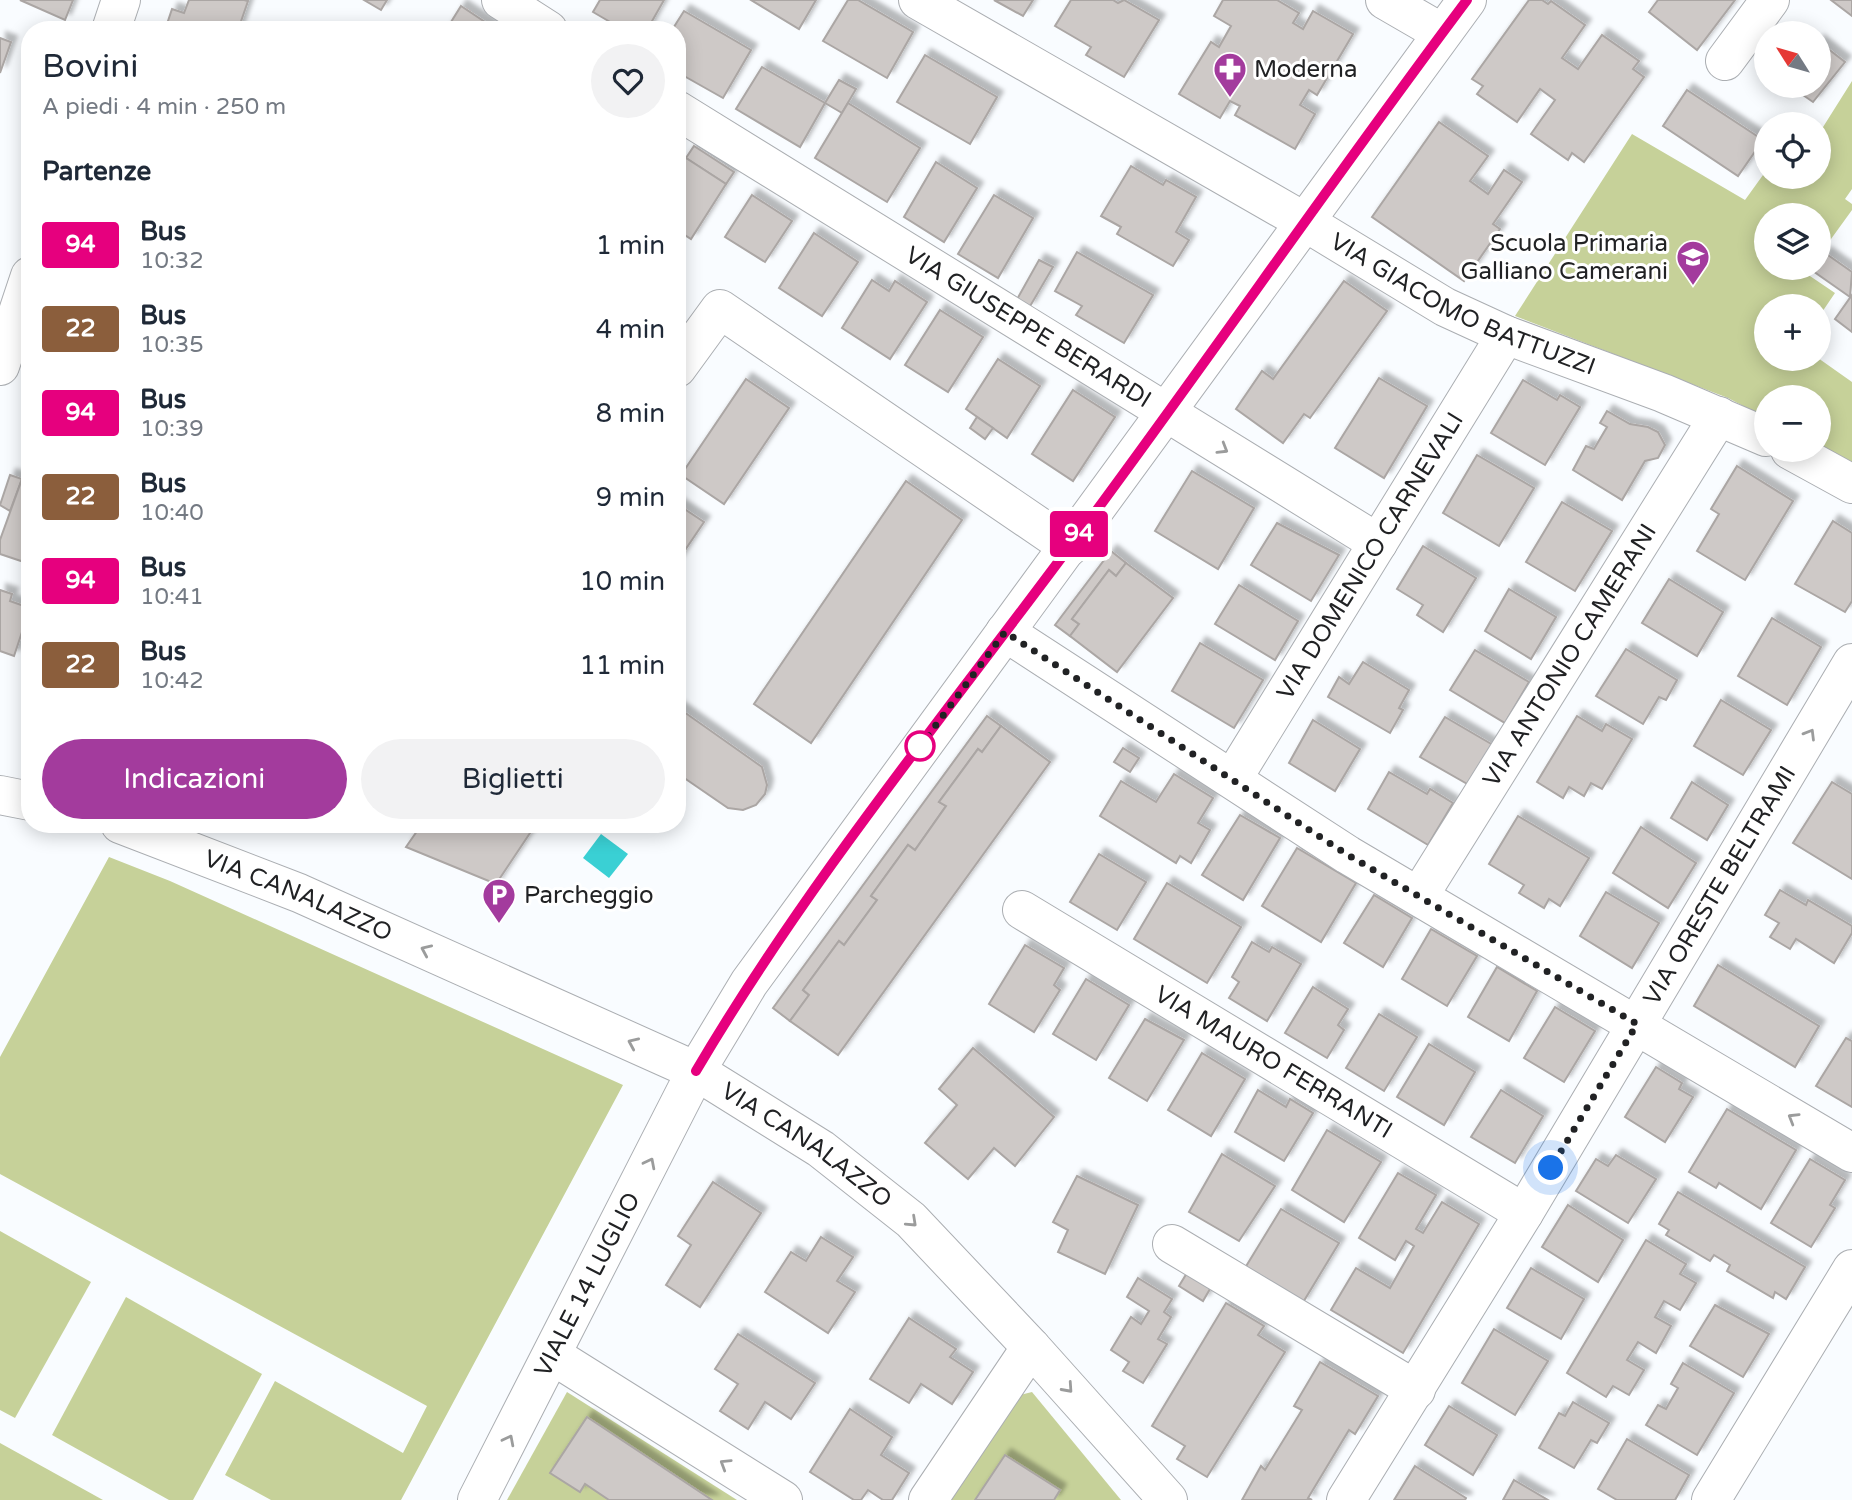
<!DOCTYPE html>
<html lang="it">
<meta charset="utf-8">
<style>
body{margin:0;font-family:"Varela Round",sans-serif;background:#f2f2f3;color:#1f2937;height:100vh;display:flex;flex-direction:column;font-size:26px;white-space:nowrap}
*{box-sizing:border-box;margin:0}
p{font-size:23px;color:#747a83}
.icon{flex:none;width:38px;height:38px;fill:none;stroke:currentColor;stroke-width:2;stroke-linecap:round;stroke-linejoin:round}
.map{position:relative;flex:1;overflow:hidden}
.side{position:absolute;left:21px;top:21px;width:665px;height:812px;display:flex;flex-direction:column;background:#fff;border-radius:28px;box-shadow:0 4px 18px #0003}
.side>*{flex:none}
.badge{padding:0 14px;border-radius:5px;font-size:24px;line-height:46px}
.needle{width:46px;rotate:307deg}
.buttons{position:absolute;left:1754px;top:21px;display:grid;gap:14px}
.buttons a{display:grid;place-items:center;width:77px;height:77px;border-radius:50%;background:#fff;box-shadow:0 4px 18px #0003;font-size:35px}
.you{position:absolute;width:35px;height:35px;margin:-18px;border:5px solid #fff;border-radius:50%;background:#1a73e8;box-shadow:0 0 0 10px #1a73e833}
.map>.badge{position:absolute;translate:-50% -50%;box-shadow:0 0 0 4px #fff}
h2{padding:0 21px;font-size:26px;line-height:63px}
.round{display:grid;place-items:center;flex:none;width:74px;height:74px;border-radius:37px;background:#f2f2f3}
.overview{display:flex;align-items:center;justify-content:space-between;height:119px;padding:0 21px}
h1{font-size:33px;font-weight:600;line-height:52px}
.button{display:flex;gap:14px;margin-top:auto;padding:14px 21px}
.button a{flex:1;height:80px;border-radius:42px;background:#a33b9d;color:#fff;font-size:28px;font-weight:600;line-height:80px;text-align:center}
.button a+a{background:#f2f2f3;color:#1f2937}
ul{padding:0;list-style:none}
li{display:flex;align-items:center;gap:21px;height:84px;padding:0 21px}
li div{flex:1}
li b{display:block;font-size:26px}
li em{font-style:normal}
li .badge{min-width:77px;font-weight:700;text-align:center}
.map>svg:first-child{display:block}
.green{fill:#c6d199}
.water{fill:#3ad0d4}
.building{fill:#cec9c7;stroke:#aba6a4;stroke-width:2;filter:url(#shadow)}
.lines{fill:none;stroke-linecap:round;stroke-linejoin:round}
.minor-casing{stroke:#abaeb2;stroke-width:40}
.minor{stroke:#fff;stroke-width:38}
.oneway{stroke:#9b9c9c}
.line-casing{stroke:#fff;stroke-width:16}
.line{stroke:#e6007e;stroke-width:10}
.walk{stroke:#212224;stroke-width:7;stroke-dasharray:0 12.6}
.stop-dot{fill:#fff;stroke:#e6007e;stroke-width:3.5}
.labels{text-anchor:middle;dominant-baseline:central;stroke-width:6;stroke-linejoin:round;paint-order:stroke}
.poi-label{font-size:24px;fill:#212224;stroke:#fff;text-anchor:start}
.street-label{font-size:24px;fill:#212224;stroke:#fff}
</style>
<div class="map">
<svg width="1852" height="1500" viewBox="0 0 1852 1500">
<defs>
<filter id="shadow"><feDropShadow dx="6" dy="-6" stdDeviation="2" flood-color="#0004"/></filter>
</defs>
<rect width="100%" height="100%" fill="#f9fcff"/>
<g class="green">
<polygon points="1852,81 1852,189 1845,199 1852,204 1852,210 1818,257 1818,215 1766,215 1766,268 1810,268 1807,274 1835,293 1818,318 1818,306 1766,306 1766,359 1818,358 1852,382 1852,463 1818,446 1818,397 1766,397 1766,418 1728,398 1515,316 1632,134 1745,200 1763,175 1785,188 1792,177 1818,177 1818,135"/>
<polygon points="109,857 170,881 623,1085 401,1500 271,1500 225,1475 275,1381 403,1453 427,1406 0,1174 0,1057"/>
<polygon points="0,1231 91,1282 15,1418 0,1410"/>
<polygon points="126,1297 262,1374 193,1500 169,1500 52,1435"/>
<polygon points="567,1392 737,1500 507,1500"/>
<polygon points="1032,1392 1121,1500 949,1500 1016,1396"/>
<polygon points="0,1443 103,1500 0,1500"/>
</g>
<polygon class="water" points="601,834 628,854 609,878 583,858"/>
<g class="building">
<polygon points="20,0 73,0 65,20"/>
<polygon points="189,0 244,0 248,1 238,30 165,30 172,9 184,13"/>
<polygon points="364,0 387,0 381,10"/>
<polygon points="600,0 664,0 647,30 624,30 593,12"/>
<polygon points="751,0 816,0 799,29"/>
<polygon points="848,0 858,0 913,32 887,78 823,41"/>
<polygon points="994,0 1033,0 1023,16"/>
<polygon points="1071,0 1113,0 1118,3 1124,0 1159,20 1124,77 1086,55 1091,47 1055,26"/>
<polygon points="1223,0 1277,0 1299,13 1293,23 1303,29 1313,11 1353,34 1317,95 1309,90 1300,105 1315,114 1295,149 1235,115 1240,106 1230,101 1220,118 1179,94 1211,42 1219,47 1231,26 1214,16"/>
<polygon points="1529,0 1542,0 1548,4 1551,1 1585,25 1562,58 1578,69 1602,35 1639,61 1633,69 1644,77 1584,162 1572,153 1568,160 1531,134 1555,100 1540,89 1517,122 1477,94 1483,86 1472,79"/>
<polygon points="1658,0 1735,0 1697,50 1649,12"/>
<polygon points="1831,0 1852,0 1852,16"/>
<polygon points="461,6 497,30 446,30"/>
<polygon points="684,11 751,50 723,98 677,72 677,30 672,30"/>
<polygon points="0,38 11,42 0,73"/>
<polygon points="1818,41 1845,62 1813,102 1790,86 1818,86"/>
<polygon points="925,55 997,97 970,144 897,102"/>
<polygon points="762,67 825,103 800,147 736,109"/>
<polygon points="839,80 856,89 842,113 825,103"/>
<polygon points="1687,90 1763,140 1738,176 1663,126"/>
<polygon points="848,103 920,148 887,202 815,158"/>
<polygon points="1439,122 1488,156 1470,181 1488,194 1504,170 1522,182 1493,224 1500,229 1464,281 1372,217"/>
<polygon points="694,146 734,172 726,184 686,158"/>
<polygon points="686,158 726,184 691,239 677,230 677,172"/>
<polygon points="936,162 977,188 944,242 904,217"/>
<polygon points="1131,166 1163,185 1166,180 1196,197 1176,232 1189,240 1173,266 1117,234 1121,227 1101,216"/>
<polygon points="752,195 792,221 765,262 725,237"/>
<polygon points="994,195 1033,218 998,278 958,254"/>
<polygon points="814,233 858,262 822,316 779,288"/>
<polygon points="1077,252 1153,295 1124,343 1076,315 1082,306 1055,291"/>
<polygon points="1825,253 1852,272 1850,297 1813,271 1818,268"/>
<polygon points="1039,260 1053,267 1029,308 1016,301"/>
<polygon points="872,280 889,291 895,281 927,302 890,359 842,328"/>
<polygon points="1344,281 1387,311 1310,418 1304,414 1283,443 1236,409 1262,371 1273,379"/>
<polygon points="1852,295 1852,332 1835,319"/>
<polygon points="940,310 983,337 948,392 905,365"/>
<polygon points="998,359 1040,386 1007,438 966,409"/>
<polygon points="1379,378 1427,406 1384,478 1335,448"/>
<polygon points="746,379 789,408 724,504 681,475"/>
<polygon points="1523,380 1557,400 1560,395 1580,407 1545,465 1491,433"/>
<polygon points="1073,390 1115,417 1073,481 1032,454"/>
<polygon points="1607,411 1630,424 1648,427 1658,432 1665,445 1658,458 1645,461 1622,500 1573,470 1586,446 1594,449 1607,427 1600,423"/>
<polygon points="977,417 993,428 985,439 970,428"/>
<polygon points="1477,455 1534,488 1499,546 1443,513"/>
<polygon points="1737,466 1793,501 1745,580 1697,551 1719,514 1711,509"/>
<polygon points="1192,471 1254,508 1218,569 1155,531"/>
<polygon points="10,475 22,479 10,511 0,505"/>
<polygon points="22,479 30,481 30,564 0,554 0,540"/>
<polygon points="906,481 962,520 811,743 754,704"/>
<polygon points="1562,502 1612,531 1575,591 1526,562"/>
<polygon points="677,504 704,522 677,562"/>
<polygon points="1833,521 1852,533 1852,601 1845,612 1795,584"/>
<polygon points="1277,523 1339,555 1311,601 1251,565"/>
<polygon points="1423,546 1476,578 1443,632 1417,615 1423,605 1397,589"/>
<polygon points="1111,551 1126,563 1116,576 1109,570 1072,619 1079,624 1070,636 1055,625"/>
<polygon points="1126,563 1173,598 1117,672 1070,636 1079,624 1072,619 1109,570 1116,576"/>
<polygon points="1669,579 1723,612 1697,656 1642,623"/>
<polygon points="1239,585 1298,621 1275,660 1215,624"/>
<polygon points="1509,589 1556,617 1531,659 1485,631"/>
<polygon points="0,590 12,594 10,601 30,608 14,656 0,651"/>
<polygon points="30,610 30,640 21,637"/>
<polygon points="1772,618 1821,647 1787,705 1738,676"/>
<polygon points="1200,643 1263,680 1234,728 1172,691"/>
<polygon points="1626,649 1677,680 1666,700 1659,697 1643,724 1596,696"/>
<polygon points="1475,650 1529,682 1505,723 1450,690"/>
<polygon points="1363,662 1409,690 1399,708 1403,710 1390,733 1328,697 1339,677 1349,684"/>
<polygon points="1721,700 1771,730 1743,775 1694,746"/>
<polygon points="677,707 762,767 767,785 765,794 756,805 743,810 728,808 677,773"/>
<polygon points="987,716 1001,726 982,752 978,749 939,802 946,806 915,850 908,845 871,896 877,900 844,945 839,941 803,990 809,995 790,1021 773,1008"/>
<polygon points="1577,716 1602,731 1606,724 1632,739 1602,789 1591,783 1584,796 1569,787 1563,798 1537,782"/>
<polygon points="1445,717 1493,745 1469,785 1420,757"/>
<polygon points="1313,720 1360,749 1335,791 1289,763"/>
<polygon points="1001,726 1050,762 838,1055 790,1021 809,995 803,990 839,941 844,945 877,900 871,896 908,845 915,850 946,806 939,802 978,749 982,752"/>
<polygon points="1123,748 1139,758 1130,772 1114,762"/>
<polygon points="1389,772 1427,794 1430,789 1453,803 1428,845 1368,809"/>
<polygon points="1174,774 1213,798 1198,823 1210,830 1191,863 1180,856 1176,863 1100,816 1121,781 1156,802"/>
<polygon points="1692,782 1728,805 1707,840 1671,818"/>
<polygon points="1832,782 1852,794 1852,879 1793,843"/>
<polygon points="1240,815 1280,838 1243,900 1202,875"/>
<polygon points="1518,816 1589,858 1560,906 1549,899 1544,908 1519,893 1524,885 1489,864"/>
<polygon points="422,824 536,824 496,884 406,847"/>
<polygon points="1641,827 1696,863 1668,908 1613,873"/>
<polygon points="1297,848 1356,883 1321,942 1262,906"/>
<polygon points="1099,854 1146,882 1117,930 1070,902"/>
<polygon points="1167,883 1241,927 1207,983 1134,939"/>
<polygon points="1780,890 1806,905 1808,900 1852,926 1852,933 1834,963 1796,939 1790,949 1770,937 1779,923 1765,915"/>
<polygon points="1606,892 1659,923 1632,968 1580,936"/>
<polygon points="1374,895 1412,918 1383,967 1344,943"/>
<polygon points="1431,929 1477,956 1447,1006 1402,979"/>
<polygon points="1252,942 1269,952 1272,947 1301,964 1267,1021 1229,998 1239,982 1232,977"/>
<polygon points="1025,945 1064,968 1054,985 1060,990 1034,1032 989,1004"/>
<polygon points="1718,965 1819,1026 1795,1067 1694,1006"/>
<polygon points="1497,967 1537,991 1509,1041 1468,1017"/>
<polygon points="1086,979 1129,1005 1096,1060 1053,1034"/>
<polygon points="1313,987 1348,1009 1338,1025 1344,1030 1327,1058 1285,1033"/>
<polygon points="1555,1007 1595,1031 1564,1082 1524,1058"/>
<polygon points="1379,1014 1417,1037 1384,1091 1346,1068"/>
<polygon points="1145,1019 1184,1040 1147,1101 1109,1078"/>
<polygon points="1846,1038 1852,1041 1852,1107 1816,1086"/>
<polygon points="1429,1044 1475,1072 1444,1125 1397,1097"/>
<polygon points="973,1048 1054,1117 1015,1166 994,1148 968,1179 925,1143 957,1105 939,1089"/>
<polygon points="1202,1053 1245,1079 1211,1136 1168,1110"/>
<polygon points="1656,1067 1682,1083 1679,1089 1693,1097 1665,1142 1625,1117"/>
<polygon points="1258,1090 1286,1107 1290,1099 1313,1113 1284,1161 1235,1132"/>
<polygon points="1501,1090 1543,1116 1515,1163 1471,1137"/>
<polygon points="1727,1109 1796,1150 1761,1209 1719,1183 1716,1188 1689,1172"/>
<polygon points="1327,1130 1381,1162 1344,1222 1292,1190"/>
<polygon points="1222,1154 1275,1186 1239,1241 1189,1212"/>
<polygon points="1616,1155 1656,1179 1628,1223 1576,1191 1596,1159 1608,1166"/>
<polygon points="1810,1159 1845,1180 1830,1205 1835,1208 1811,1247 1771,1223"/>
<polygon points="1398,1173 1436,1195 1416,1229 1423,1233 1442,1202 1479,1224 1403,1353 1331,1310 1356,1268 1390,1288 1414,1246 1406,1241 1395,1260 1359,1238"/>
<polygon points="1077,1176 1138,1205 1105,1274 1058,1252 1068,1230 1053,1222"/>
<polygon points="713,1182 761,1213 700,1307 666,1285 691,1245 678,1236"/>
<polygon points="1678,1192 1805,1267 1786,1299 1775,1292 1773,1298 1727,1271 1730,1265 1714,1255 1710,1261 1666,1235 1669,1230 1659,1224"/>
<polygon points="1568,1205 1623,1240 1598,1282 1542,1247"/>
<polygon points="1281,1209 1339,1243 1302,1304 1245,1268"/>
<polygon points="821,1237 853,1257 837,1281 855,1292 828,1333 765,1292 791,1252 806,1261"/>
<polygon points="1646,1240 1686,1264 1680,1274 1696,1283 1680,1310 1664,1301 1655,1317 1671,1326 1656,1353 1638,1342 1627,1360 1644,1370 1629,1395 1613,1386 1606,1397 1567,1373"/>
<polygon points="1190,1268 1214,1282 1203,1301 1179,1286"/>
<polygon points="1531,1268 1584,1299 1561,1339 1507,1308"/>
<polygon points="1138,1278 1172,1299 1164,1312 1171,1317 1158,1339 1167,1344 1143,1383 1123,1371 1129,1362 1111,1350 1131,1317 1141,1324 1149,1311 1127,1297"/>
<polygon points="1226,1303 1264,1326 1258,1335 1285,1352 1207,1477 1177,1459 1185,1446 1152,1426"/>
<polygon points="1715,1305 1769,1334 1743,1377 1690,1346"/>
<polygon points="909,1318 956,1349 950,1357 973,1372 952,1404 921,1384 909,1403 870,1379"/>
<polygon points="1494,1329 1548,1361 1515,1415 1462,1383"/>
<polygon points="738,1334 815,1383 791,1419 765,1402 748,1429 720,1411 738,1384 715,1369"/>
<polygon points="1320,1362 1378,1396 1355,1434 1349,1430 1308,1498 1312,1500 1242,1500 1261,1466 1265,1470 1302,1410 1294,1406"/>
<polygon points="1683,1363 1734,1393 1697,1455 1646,1425 1658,1405 1666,1409 1678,1388 1671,1384"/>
<polygon points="1573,1402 1609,1423 1597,1443 1591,1440 1574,1468 1539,1448 1559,1413 1565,1416"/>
<polygon points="1449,1406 1497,1435 1473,1475 1425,1445"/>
<polygon points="850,1409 892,1437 881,1455 909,1473 892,1500 883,1500 868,1490 861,1500 854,1500 810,1472"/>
<polygon points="587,1417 712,1500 609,1500 585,1484 580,1492 550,1473"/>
<polygon points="1627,1439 1689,1475 1675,1500 1617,1500 1598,1489"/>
<polygon points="1005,1455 1060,1490 1054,1500 975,1500"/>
<polygon points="1415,1466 1466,1498 1465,1500 1394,1500"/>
<polygon points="1514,1480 1548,1500 1503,1500"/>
</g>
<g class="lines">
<defs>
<g id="minor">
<polyline points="501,0 548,30"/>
<path id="s1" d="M918,0L1305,222L1445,307L1506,335L1663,393L1766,437"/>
<polyline points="1385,0 1442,33"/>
<polyline points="111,30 121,0"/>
<polyline points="1725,61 1770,0"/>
<path id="s2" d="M677,110L1378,543"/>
<polyline points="0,366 30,276"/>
<polyline points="677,368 720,309 1069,547"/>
<polyline points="1790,450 1852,484"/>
<polyline points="1005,632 1348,855 1852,1153"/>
<path id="s3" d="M1233,778L1506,335"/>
<polyline points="0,795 30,801"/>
<path id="s4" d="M120,824L299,893L696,1071L821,1149L911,1220L1031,1347L1168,1500"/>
<path id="s5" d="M1419,896L1719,416"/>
<path id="s6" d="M1022,910L1524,1213"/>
<polyline points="1172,1244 1416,1390"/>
<polyline points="552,1355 783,1500"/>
<path id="s7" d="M477,1500L696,1071L749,983L1467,0"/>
<polyline points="928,1500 1031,1347"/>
<path id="s8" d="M1346,1500L1524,1213L1852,663"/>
<polyline points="1711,1500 1852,1269"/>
</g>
</defs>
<use href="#minor" class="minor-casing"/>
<use href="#minor" class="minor"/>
</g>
<defs><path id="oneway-chevron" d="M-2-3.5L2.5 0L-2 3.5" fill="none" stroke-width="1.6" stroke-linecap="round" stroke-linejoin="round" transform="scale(1.75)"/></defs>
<g class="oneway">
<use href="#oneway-chevron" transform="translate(1223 449) rotate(31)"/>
<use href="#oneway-chevron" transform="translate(1810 734) rotate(-59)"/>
<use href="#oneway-chevron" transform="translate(426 950) rotate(-156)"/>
<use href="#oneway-chevron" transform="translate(633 1043) rotate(-156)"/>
<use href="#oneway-chevron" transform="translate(1793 1118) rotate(-149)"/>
<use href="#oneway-chevron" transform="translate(650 1163) rotate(-63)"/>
<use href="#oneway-chevron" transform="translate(912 1222) rotate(43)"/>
<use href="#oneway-chevron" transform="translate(1068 1388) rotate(48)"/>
<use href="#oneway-chevron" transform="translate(509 1440) rotate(-63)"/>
<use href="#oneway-chevron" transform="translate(725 1464) rotate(-148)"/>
</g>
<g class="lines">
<defs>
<path id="line" d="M696,1071C809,879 953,705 1085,526C1214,352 1337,173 1467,0"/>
</defs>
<use href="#line" class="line-casing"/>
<use href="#line" class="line"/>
<polyline class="walk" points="920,746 913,756 1005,632 1348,855 1637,1024 1551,1168"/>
</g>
<defs>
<symbol id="pharmacy-pin" viewBox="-11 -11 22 30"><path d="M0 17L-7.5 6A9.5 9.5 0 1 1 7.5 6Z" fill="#a33b9d" stroke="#fff"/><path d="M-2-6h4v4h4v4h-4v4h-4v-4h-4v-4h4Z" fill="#fff"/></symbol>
<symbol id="school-pin" viewBox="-11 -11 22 30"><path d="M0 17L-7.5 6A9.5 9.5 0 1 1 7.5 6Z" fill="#a33b9d" stroke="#fff"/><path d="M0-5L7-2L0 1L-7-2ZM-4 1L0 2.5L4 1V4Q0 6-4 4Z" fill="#fff"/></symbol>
<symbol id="parking-pin" viewBox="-11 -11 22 30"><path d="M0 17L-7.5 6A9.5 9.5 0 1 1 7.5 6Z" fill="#a33b9d" stroke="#fff"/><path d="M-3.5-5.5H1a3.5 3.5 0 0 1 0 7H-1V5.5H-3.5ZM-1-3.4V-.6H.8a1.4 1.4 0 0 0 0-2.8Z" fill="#fff"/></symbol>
</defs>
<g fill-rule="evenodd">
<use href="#pharmacy-pin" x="1211" y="50" width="38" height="52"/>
<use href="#school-pin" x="1674" y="238" width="38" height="52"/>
<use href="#parking-pin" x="480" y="876" width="38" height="52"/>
</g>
<circle class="stop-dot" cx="920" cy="746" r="14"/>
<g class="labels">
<g class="poi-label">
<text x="1254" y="69">Moderna</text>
<text x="1668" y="243" text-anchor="end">Scuola Primaria<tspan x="1668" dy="28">Galliano Camerani</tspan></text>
<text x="524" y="895">Parcheggio</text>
</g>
<g class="street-label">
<text stroke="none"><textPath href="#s1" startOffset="625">VIA GIACOMO BATTUZZI</textPath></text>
<text stroke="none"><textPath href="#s2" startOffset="413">VIA GIUSEPPE BERARDI</textPath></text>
<text stroke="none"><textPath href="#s3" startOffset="261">VIA DOMENICO CARNEVALI</textPath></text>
<text stroke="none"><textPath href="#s5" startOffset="284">VIA ANTONIO CAMERANI</textPath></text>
<text stroke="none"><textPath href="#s8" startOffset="719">VIA ORESTE BELTRAMI</textPath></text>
<text stroke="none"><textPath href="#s4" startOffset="192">VIA CANALAZZO</textPath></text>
<text stroke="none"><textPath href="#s6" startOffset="294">VIA MAURO FERRANTI</textPath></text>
<text stroke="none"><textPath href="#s4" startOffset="760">VIA CANALAZZO</textPath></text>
<text stroke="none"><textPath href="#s7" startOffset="242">VIALE 14 LUGLIO</textPath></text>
</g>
</g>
</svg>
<div class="buttons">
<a><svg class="needle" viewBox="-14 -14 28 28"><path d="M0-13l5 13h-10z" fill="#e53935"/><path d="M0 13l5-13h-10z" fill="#747a83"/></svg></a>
<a><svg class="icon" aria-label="locate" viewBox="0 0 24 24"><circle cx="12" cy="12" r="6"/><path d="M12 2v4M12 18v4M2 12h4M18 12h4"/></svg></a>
<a><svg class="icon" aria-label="layers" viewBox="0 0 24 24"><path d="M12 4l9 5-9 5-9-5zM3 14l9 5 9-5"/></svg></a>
<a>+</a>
<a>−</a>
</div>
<div class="you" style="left:1551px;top:1168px"></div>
<b class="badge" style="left:1079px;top:534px;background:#e6007e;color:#fff">94</b>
<section class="side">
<div class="overview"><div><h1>Bovini</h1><p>A piedi · 4 min · 250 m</p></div><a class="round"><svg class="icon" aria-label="heart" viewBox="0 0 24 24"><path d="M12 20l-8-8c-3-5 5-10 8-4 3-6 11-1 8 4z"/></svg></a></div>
<h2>Partenze</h2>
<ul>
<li><span class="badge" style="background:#e6007e;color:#fff">94</span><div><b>Bus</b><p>10:32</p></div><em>1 min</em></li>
<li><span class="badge" style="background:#8b5e3c;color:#fff">22</span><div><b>Bus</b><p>10:35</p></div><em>4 min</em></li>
<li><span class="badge" style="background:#e6007e;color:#fff">94</span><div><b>Bus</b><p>10:39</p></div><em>8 min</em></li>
<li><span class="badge" style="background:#8b5e3c;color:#fff">22</span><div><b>Bus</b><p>10:40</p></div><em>9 min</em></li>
<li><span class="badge" style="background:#e6007e;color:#fff">94</span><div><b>Bus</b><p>10:41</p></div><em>10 min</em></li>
<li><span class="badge" style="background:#8b5e3c;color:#fff">22</span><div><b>Bus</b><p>10:42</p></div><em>11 min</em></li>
</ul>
<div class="button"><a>Indicazioni</a><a>Biglietti</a></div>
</section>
</div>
